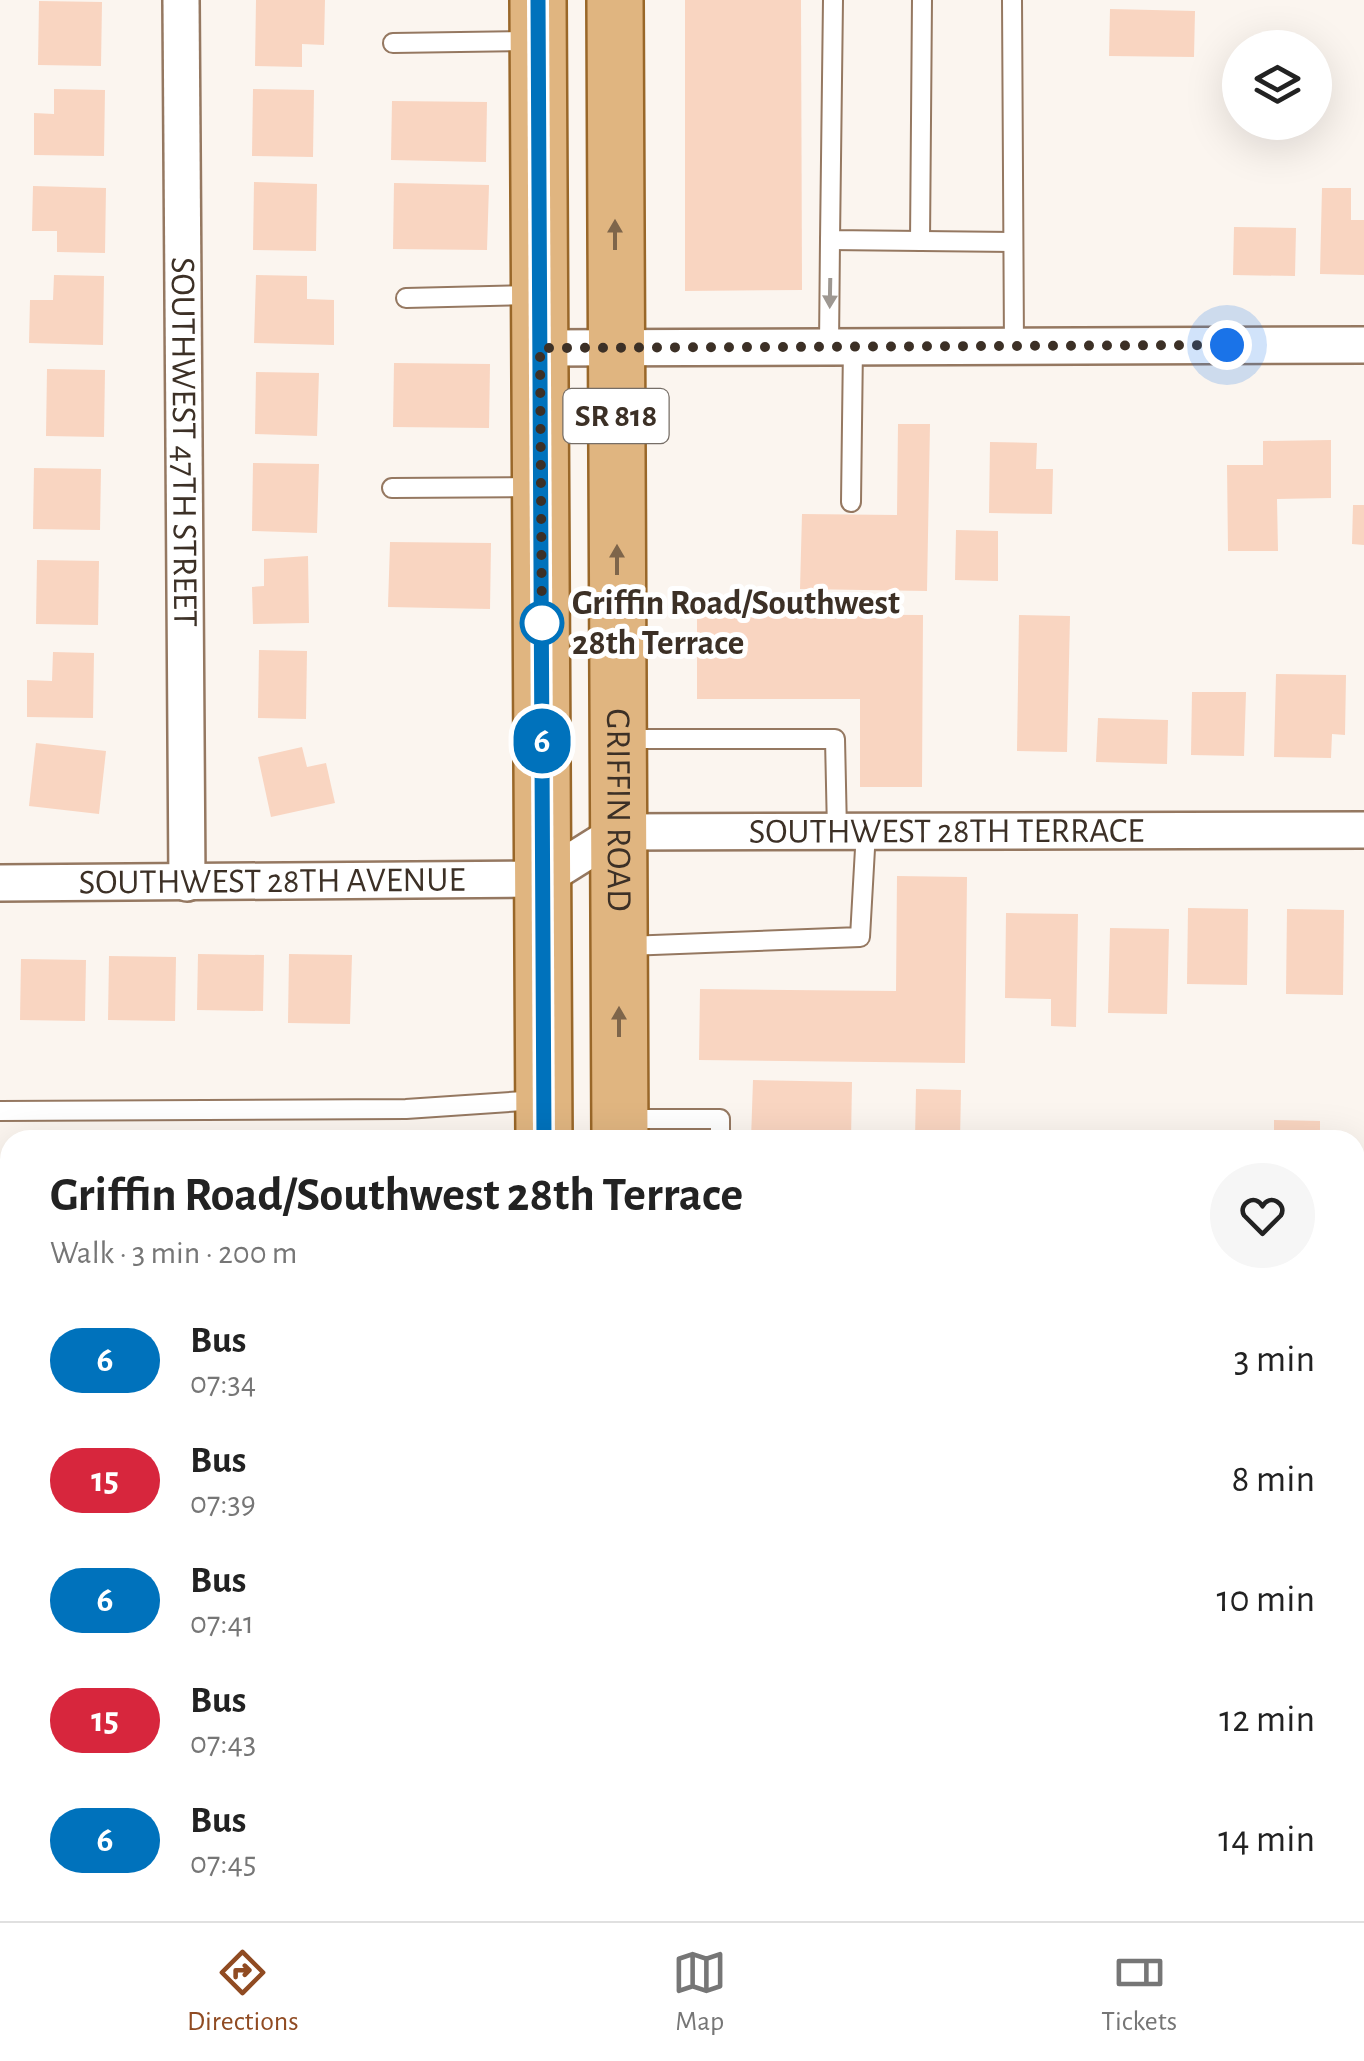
<!DOCTYPE html>
<meta charset="utf-8">
<style>
body{margin:0;font-family:"Alegreya Sans",sans-serif;background:#f6f6f6;color:#222;height:100vh;display:flex;flex-direction:column;font-size:38px;white-space:nowrap}
*{box-sizing:border-box;margin:0}
p{font-size:32px;color:#767676}
.icon{flex:none;width:55px;height:55px;fill:none;stroke:currentColor;stroke-width:2;stroke-linecap:round;stroke-linejoin:round}
.map{position:relative;flex:1;overflow:hidden}
.drawer{position:absolute;left:0px;top:1130px;width:1365px;height:792px;display:flex;flex-direction:column;background:#fff;border-radius:30px 30px 0 0;box-shadow:0 10px 40px #0002}
.drawer>*{flex:none}
.badge{padding:0 20px;border-radius:32px;font-size:35px;line-height:65px}
.fabs{position:absolute;left:1222px;top:30px;display:grid;gap:20px}
.fabs a{display:grid;place-items:center;width:110px;height:110px;border-radius:50%;background:#fff;box-shadow:0 10px 40px #0002;font-size:50px}
.you{position:absolute;width:50px;height:50px;margin:-25px;border:8px solid #fff;border-radius:50%;background:#1a73e8;box-shadow:0 0 0 15px #1a73e833}
.map>.badge{position:absolute;translate:-50% -50%;box-shadow:0 0 0 5px #fff}
.round{display:grid;place-items:center;flex:none;width:105px;height:105px;border-radius:52px;background:#f6f6f6}
.summary{display:flex;align-items:center;justify-content:space-between;height:170px;padding:0 50px}
h1{font-size:48px;font-weight:700;line-height:75px}
ul{padding:0;list-style:none}
li{display:flex;align-items:center;gap:30px;height:120px;padding:0 50px}
li div{flex:1}
li b{display:block;font-size:38px}
li em{font-style:normal}
li .badge{min-width:110px;font-weight:700;text-align:center}
.tabs{display:flex;justify-content:space-around;align-items:center;height:140px;border-top:2px solid #e0e0e0;background:#fff;font-size:28px;color:#767676}
.tabs a{display:grid;justify-items:center;gap:5px}
.tabs .selected{color:#904b22}
.map>svg:first-child{display:block}
.building{fill:#f9d5c1}
.lines{fill:none;stroke-linecap:round;stroke-linejoin:round}
.service-casing{stroke:#957861;stroke-width:22}
.minor-casing{stroke:#957861;stroke-width:40}
.primary-casing{stroke:#996729;stroke-width:60}
.service{stroke:#fff;stroke-width:18}
.minor{stroke:#fff;stroke-width:35}
.primary{stroke:#e0b580;stroke-width:55}
.oneway{fill:#7e654a}
.oneway2{fill:#9e9892}
.line-casing{stroke:#fff;stroke-width:22}
.line{stroke:#0072bc;stroke-width:15}
.walk{stroke:#3c3026;stroke-width:10;stroke-dasharray:0 18}
.stop-dot{fill:#fff;stroke:#0072bc;stroke-width:5}
.labels{text-anchor:middle;dominant-baseline:central;stroke-width:10;stroke-linejoin:round;paint-order:stroke}
.shield{fill:#fff;stroke:#766e67;stroke-width:2.5}
.shield-label{font-size:32px;font-weight:bold;fill:#3c3026}
.street-label{font-size:35px;fill:#3c3026;stroke:#fff}
.stop-label{font-size:35px;font-weight:bold;fill:#3c3026;stroke:#fff;text-anchor:start}
</style>
<div class="map">
<svg width="1364" height="1921" viewBox="0 0 1364 1921">
<rect width="100%" height="100%" fill="#fbf5ef"/>
<g class="building">
<polygon points="256,0 325,0 324,45 302,44 302,67 255,66"/>
<polygon points="685,0 801,0 802,290 685,291"/>
<polygon points="39,1 102,2 101,66 38,65"/>
<polygon points="1110,9 1195,11 1194,57 1109,56"/>
<polygon points="54,89 105,90 104,156 34,155 34,113 54,114"/>
<polygon points="253,89 314,90 313,157 252,156"/>
<polygon points="392,101 487,102 486,162 391,160"/>
<polygon points="254,182 317,184 316,251 253,250"/>
<polygon points="394,183 489,185 487,250 393,249"/>
<polygon points="33,186 106,188 105,253 57,252 57,231 32,231"/>
<polygon points="1322,188 1351,188 1351,220 1364,220 1364,275 1320,274"/>
<polygon points="1234,227 1296,228 1295,276 1233,275"/>
<polygon points="54,275 104,276 103,345 29,343 30,300 53,300"/>
<polygon points="256,275 307,276 307,299 334,300 334,345 254,343"/>
<polygon points="394,363 490,364 489,428 393,427"/>
<polygon points="47,369 105,370 104,437 46,436"/>
<polygon points="256,372 319,373 317,436 255,434"/>
<polygon points="898,424 930,424 927,591 800,589 802,514 897,515"/>
<polygon points="1331,440 1331,498 1277,499 1278,551 1228,551 1227,465 1263,465 1263,441"/>
<polygon points="990,442 1037,443 1036,469 1053,469 1052,514 989,513"/>
<polygon points="253,463 319,464 317,533 252,531"/>
<polygon points="34,468 101,469 100,530 33,529"/>
<polygon points="1353,505 1364,505 1364,545 1352,544"/>
<polygon points="956,530 998,531 998,581 955,580"/>
<polygon points="390,542 491,543 490,609 388,607"/>
<polygon points="308,556 309,623 253,624 252,587 264,586 264,559"/>
<polygon points="37,560 99,561 98,625 36,624"/>
<polygon points="697,614 923,615 922,787 860,787 860,699 697,699"/>
<polygon points="1019,615 1070,616 1067,752 1017,751"/>
<polygon points="259,650 307,651 306,719 258,718"/>
<polygon points="53,652 94,653 93,718 27,717 27,680 52,681"/>
<polygon points="1276,674 1346,675 1345,735 1332,734 1331,758 1274,757"/>
<polygon points="1192,692 1246,692 1244,756 1191,755"/>
<polygon points="1098,718 1168,720 1167,764 1096,762"/>
<polygon points="36,743 106,751 99,814 29,806"/>
<polygon points="302,747 307,767 326,763 335,803 271,817 258,757"/>
<polygon points="897,876 967,877 965,1063 699,1060 700,989 896,991"/>
<polygon points="1188,908 1248,909 1247,985 1187,984"/>
<polygon points="1287,909 1344,910 1343,995 1286,994"/>
<polygon points="1006,913 1078,914 1076,1027 1051,1026 1051,999 1005,998"/>
<polygon points="1110,928 1169,929 1167,1014 1108,1013"/>
<polygon points="198,954 264,955 263,1011 197,1010"/>
<polygon points="289,954 352,955 350,1024 288,1023"/>
<polygon points="109,956 176,957 175,1021 108,1020"/>
<polygon points="21,959 86,960 85,1021 20,1020"/>
<polygon points="753,1080 852,1082 851,1140 751,1140"/>
<polygon points="916,1089 961,1090 960,1140 915,1140"/>
<polygon points="1274,1120 1320,1121 1320,1140 1274,1140"/>
<rect x="0" y="1164" width="10" height="105"/>
<polygon points="1355,1398 1362,1398 1360,1483 1355,1483"/>
<polygon points="4,1581 10,1581 10,1680 2,1680"/>
<polygon points="1355,1603 1363,1603 1362,1704 1355,1704"/>
<rect x="124" y="1912" width="155" height="9"/>
<rect x="898" y="1912" width="53" height="9"/>
<polygon points="1263,1912 1332,1912 1331,1921 1262,1921"/>
</g>
<g class="lines">
<defs>
<g id="service">
<polyline points="833,0 830,240 1013,242"/>
<polyline points="1012,0 1014,347"/>
<polyline points="393,43 533,41"/>
<polyline points="920,241 922,0"/>
<polyline points="406,298 534,295"/>
<polyline points="829,346 830,240"/>
<polyline points="392,488 535,487"/>
<polyline points="851,502 853,346"/>
<polyline points="622,739 835,739 837,831"/>
<polyline points="627,946 860,937 866,831"/>
<polyline points="0,1111 406,1109 538,1100"/>
<polyline points="626,1119 720,1119 720,1140"/>
<polyline points="92,1912 92,1921"/>
<polyline points="705,1912 705,1921"/>
<polyline points="800,1912 800,1921"/>
</g>
<g id="minor">
<path id="s1" d="M181,0L187,883"/>
<polyline points="540,348 1364,345"/>
<path id="s2" d="M0,883L543,879L618,832L1364,830"/>
<polyline points="1355,1308 1364,1308"/>
<polyline points="0,1772 10,1772"/>
<polyline points="1355,1781 1364,1781"/>
</g>
<g id="primary">
<polyline points="538,0 544,1140"/>
<path id="s3" d="M615,0L620,1140"/>
<polyline points="548,1912 548,1921"/>
<polyline points="623,1912 623,1921"/>
</g>
</defs>
<use href="#service" class="service-casing"/>
<use href="#minor" class="minor-casing"/>
<use href="#primary" class="primary-casing"/>
<use href="#service" class="service"/>
<use href="#minor" class="minor"/>
<use href="#primary" class="primary"/>
</g>
<defs><path id="oneway-solid" d="M-6-.8H1V-3.2L6.5 0L1 3.2V.8H-6Z" transform="scale(2.5)"/></defs>
<g class="oneway">
<use href="#oneway-solid" transform="translate(615 235) rotate(-90)"/>
<use href="#oneway-solid" transform="translate(617 560) rotate(-90)"/>
<use href="#oneway-solid" transform="translate(619 1022) rotate(-90)"/>
</g>
<use class="oneway2" href="#oneway-solid" transform="translate(830 293) rotate(91)"/>
<g class="lines">
<defs>
<polyline id="line" points="538,0 544,1140"/>
</defs>
<use href="#line" class="line-casing"/>
<use href="#line" class="line"/>
<polyline class="walk" points="542,623 542,634 540,348 1227,345"/>
</g>
<circle class="stop-dot" cx="542" cy="623" r="20"/>
<g class="labels">
<rect class="shield" x="563.5" y="389" width="105" height="54" rx="8"/>
<g class="shield-label">
<text x="616" y="416">SR 818</text>
</g>
<g class="street-label">
<text stroke="none"><textPath href="#s1" startOffset="442">SOUTHWEST 47TH STREET</textPath></text>
<text stroke="none"><textPath href="#s3" startOffset="810">GRIFFIN ROAD</textPath></text>
<text stroke="none"><textPath href="#s2" startOffset="960">SOUTHWEST 28TH TERRACE</textPath></text>
<text stroke="none"><textPath href="#s2" startOffset="272">SOUTHWEST 28TH AVENUE</textPath></text>
</g>
<g class="stop-label">
<text x="572" y="603">Griffin Road/Southwest<tspan x="572" dy="40">28th Terrace</tspan></text>
</g>
</g>
</svg>
<div class="fabs">
<a><svg class="icon" aria-label="layers" viewBox="0 0 24 24"><path d="M12 4l9 5-9 5-9-5zM3 14l9 5 9-5"/></svg></a>
</div>
<div class="you" style="left:1227px;top:345px"></div>
<b class="badge" style="left:542px;top:741px;background:#0072bc;color:#fff">6</b>
<section class="drawer">
<div class="summary"><div><h1>Griffin Road/Southwest 28th Terrace</h1><p>Walk · 3 min · 200 m</p></div><a class="round"><svg class="icon" aria-label="heart" viewBox="0 0 24 24"><path d="M12 20l-8-8c-3-5 5-10 8-4 3-6 11-1 8 4z"/></svg></a></div>
<ul>
<li><span class="badge" style="background:#0072bc;color:#fff">6</span><div><b>Bus</b><p>07:34</p></div><em>3 min</em></li>
<li><span class="badge" style="background:#d7263d;color:#fff">15</span><div><b>Bus</b><p>07:39</p></div><em>8 min</em></li>
<li><span class="badge" style="background:#0072bc;color:#fff">6</span><div><b>Bus</b><p>07:41</p></div><em>10 min</em></li>
<li><span class="badge" style="background:#d7263d;color:#fff">15</span><div><b>Bus</b><p>07:43</p></div><em>12 min</em></li>
<li><span class="badge" style="background:#0072bc;color:#fff">6</span><div><b>Bus</b><p>07:45</p></div><em>14 min</em></li>
</ul>
</section>
</div>
<nav class="tabs">
<a class="selected"><svg class="icon" aria-label="directions" viewBox="0 0 24 24"><path d="M12 3l9 9-9 9-9-9zM9 14v-3h6M13 9l2 2-2 2"/></svg>Directions</a>
<a><svg class="icon" aria-label="map" viewBox="0 0 24 24"><path d="M3 6l6-2 6 2 6-2v14l-6 2-6-2-6 2zM9 4v14M15 6v14"/></svg>Map</a>
<a><svg class="icon" aria-label="tickets" viewBox="0 0 24 24"><path d="M3 7h18v10H3zM15 7v10"/></svg>Tickets</a>
</nav>
